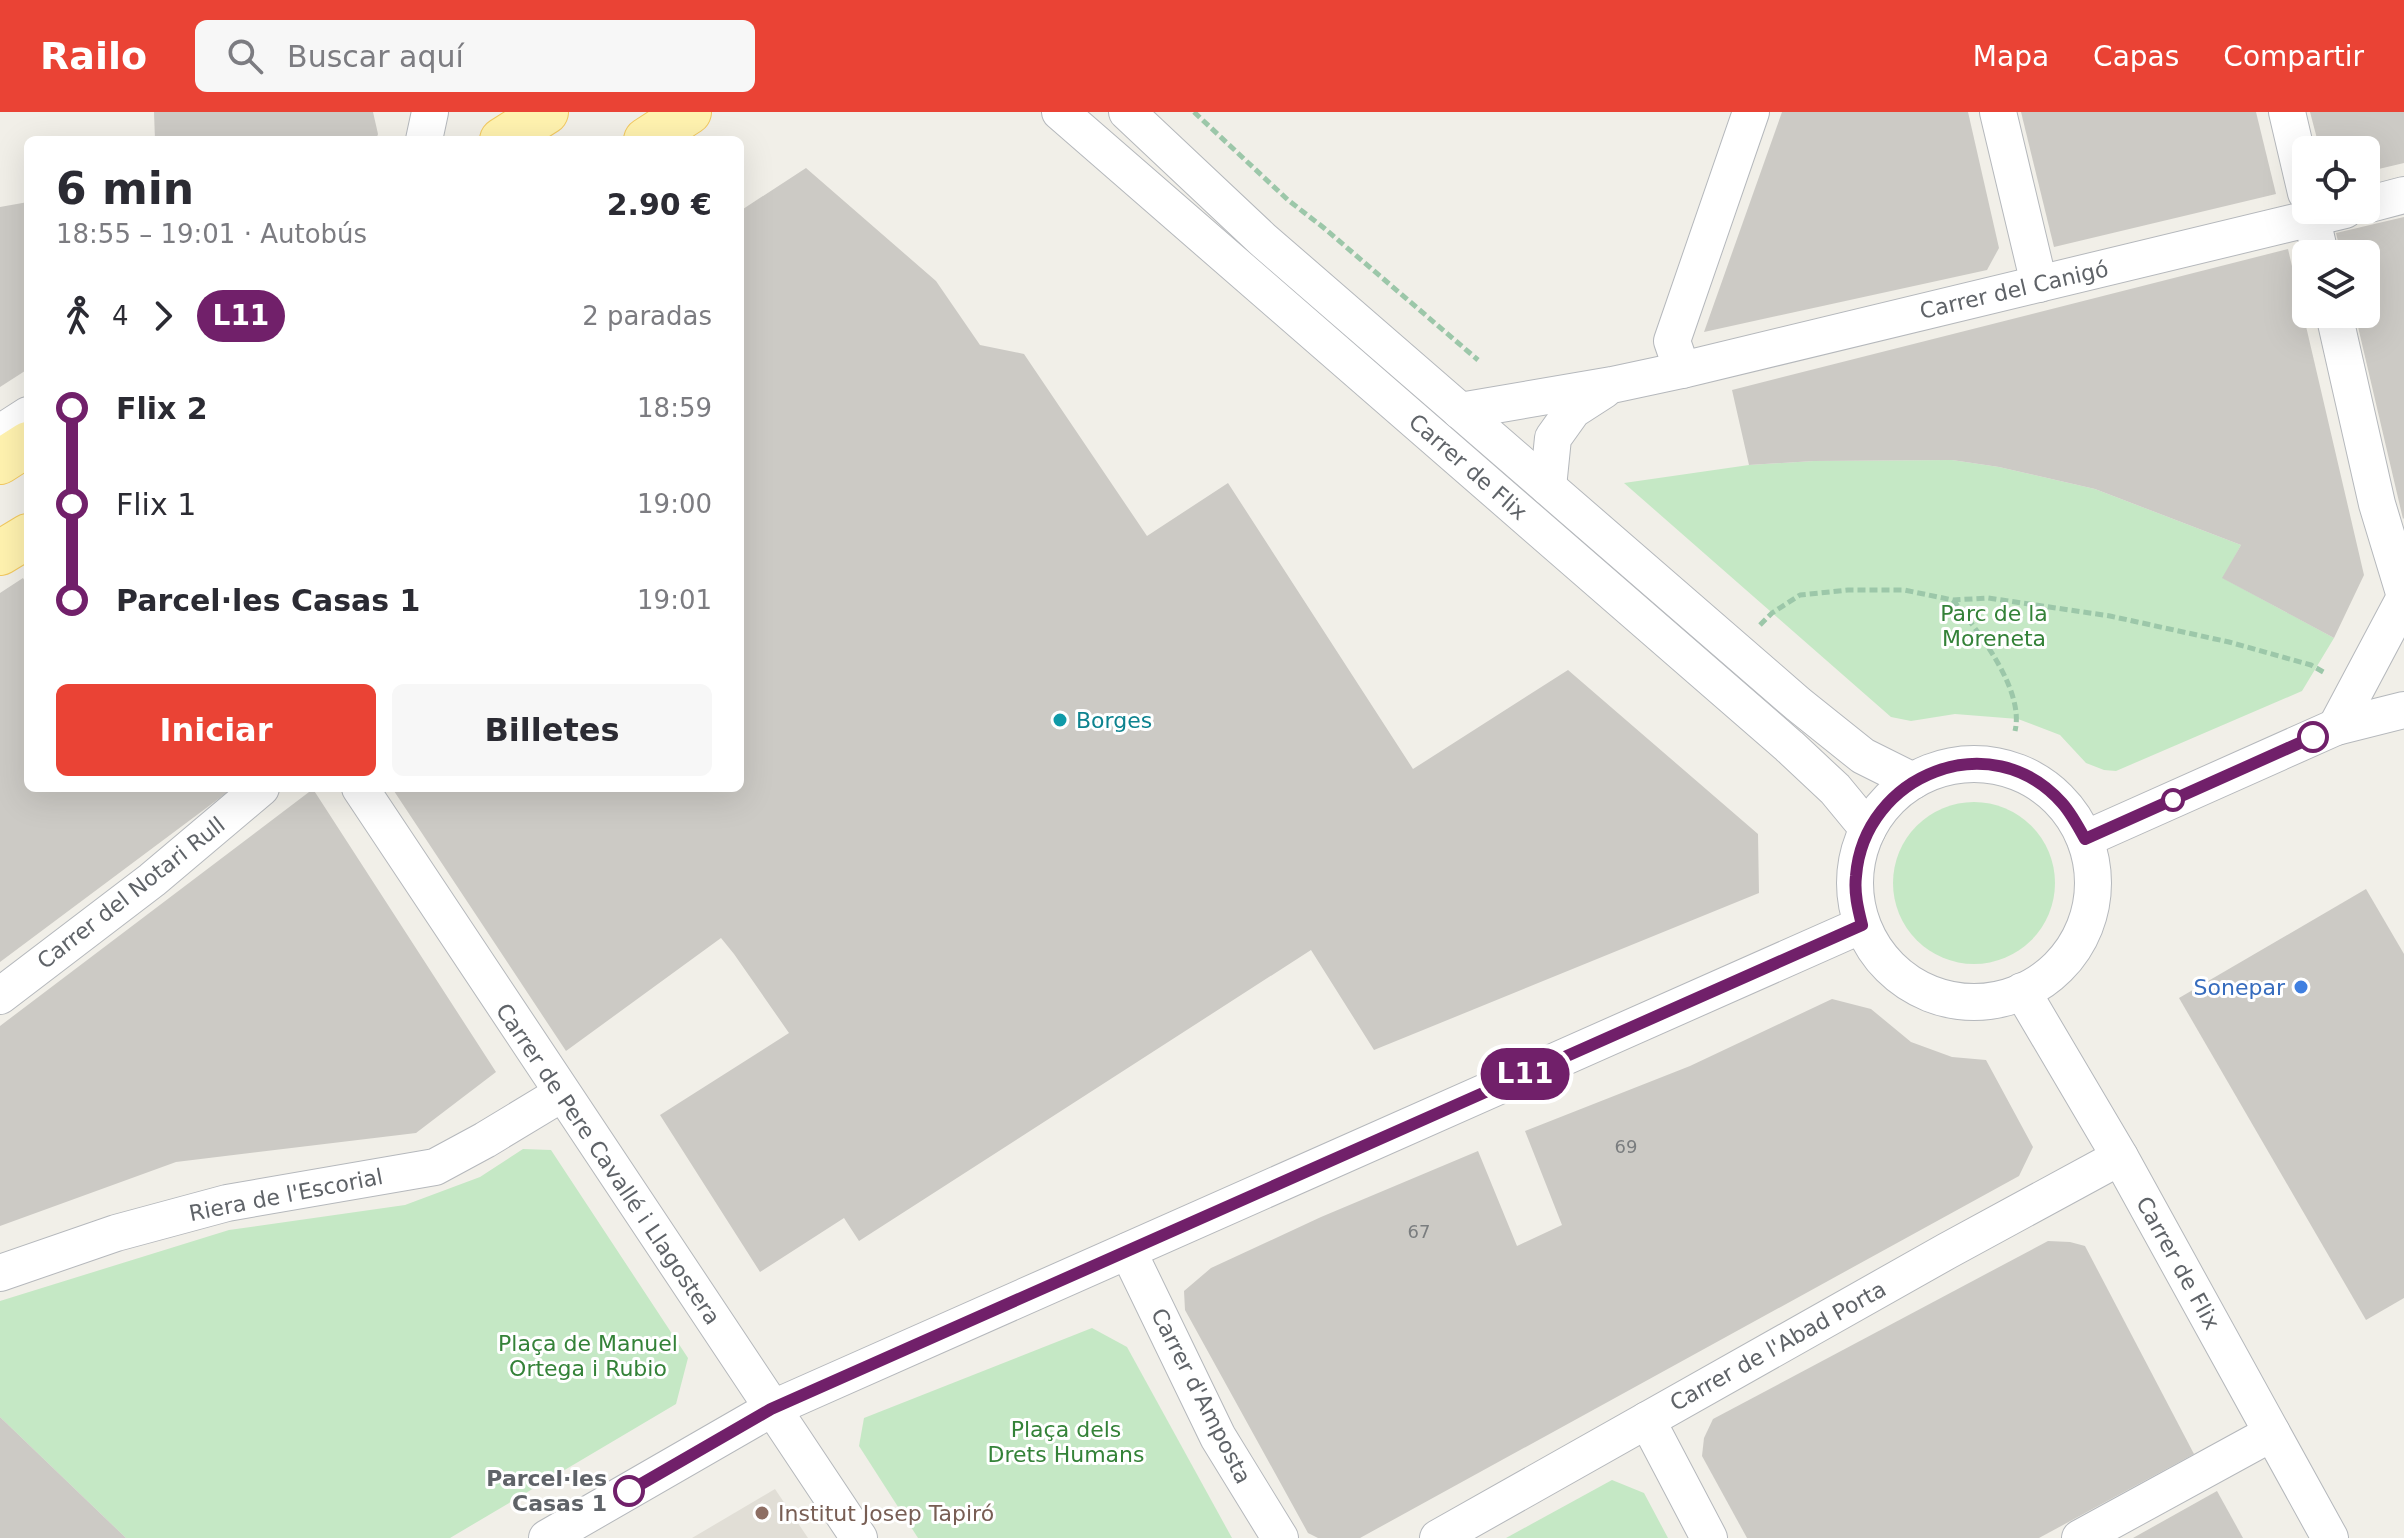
<!DOCTYPE html>
<html lang="es">
<meta charset="utf-8">
<style>
body{margin:0;font-family:"DejaVu Sans",sans-serif;background:#f7f7f7;color:#2b2b33;height:100vh;display:flex;flex-direction:column;font-size:30px;white-space:nowrap}
*{box-sizing:border-box;margin:0}
p{font-size:26px;color:#7c7c81}
.icon{flex:none;width:44px;height:44px;fill:none;stroke:currentColor;stroke-width:2;stroke-linecap:round;stroke-linejoin:round}
.map{position:relative;flex:1;overflow:hidden}
.drawer{position:absolute;left:24px;top:24px;width:720px;height:656px;display:flex;flex-direction:column;background:#fff;border-radius:12px;box-shadow:0 8px 32px #0002}
.drawer>*{flex:none}
.badge{padding:0 16px;border-radius:26px;font-size:28px;line-height:52px}
.controls{position:absolute;left:2292px;top:24px;display:grid;gap:16px}
.controls a{display:grid;place-items:center;width:88px;height:88px;border-radius:12px;background:#fff;box-shadow:0 8px 32px #0002;font-size:40px}
.map>.badge{position:absolute;translate:-50% -50%;box-shadow:0 0 0 4px #fff}
.legs{display:flex;align-items:center;gap:12px;height:88px;padding:0 32px;font-size:26px}
.legs p{margin-inline-start:auto}
.summary{display:flex;align-items:center;justify-content:space-between;height:136px;padding:0 32px}
h1{font-size:44px;font-weight:700;line-height:60px}
.action{display:flex;gap:16px;margin-top:auto;padding:16px 32px}
.action a{flex:1;height:92px;border-radius:12px;background:#ea4335;color:#fff;font-size:32px;font-weight:700;line-height:92px;text-align:center}
.action a+a{background:#f7f7f7;color:#2b2b33}
ul{padding:0 32px;list-style:none}
li{display:flex;align-items:center;gap:28px;height:96px;font-size:30px}
li i{display:grid;place-items:center;width:12px;height:100%;margin:0 10px;background:currentColor}
li i::after{content:'';width:20px;height:20px;margin:-10px;border:6px solid;border-radius:50%;background:#fff}
li p{margin-inline-start:auto}
li:first-child i{background:linear-gradient(#0000 50%,currentColor 0)}
li:last-child i{background:linear-gradient(currentColor 50%,#0000 0)}
header{display:flex;align-items:center;gap:48px;box-sizing:border-box;height:112px;padding:0 40px;background:#ea4335;color:#fff}
header strong{font-size:38px}
nav{display:flex;gap:44px;margin-inline-start:auto;font-size:28px}
.search{width:560px;height:72px;background:#f7f7f7;display:flex;align-items:center;gap:20px;box-sizing:border-box;padding:0 28px;border-radius:12px;color:#7c7c81;font-size:30px}
.map>svg:first-child{display:block}
.education{fill:#e1ded6}
.green{fill:#c5e8c5}
.building{fill:#cccac5}
.lines{fill:none;stroke-linecap:round;stroke-linejoin:round}
.minor-casing{stroke:#b5b8bc;stroke-width:38}
.primary-casing{stroke:#f2c960;stroke-width:46}
.path{stroke:#9cc7a9;stroke-width:5;stroke-dasharray:8 4;stroke-linecap:butt}
.minor{stroke:#fff;stroke-width:36}
.primary{stroke:#fff2af;stroke-width:44}
.line-1-casing{stroke:#fff;stroke-width:18}
.line-1{stroke:#71206a;stroke-width:12}
.culture-dot{fill:#0f9aa8;stroke:#fff;stroke-width:3}
.stop-1-dot{fill:#fff;stroke:#71206a;stroke-width:4}
.shop-dot{fill:#3f7fe0;stroke:#fff;stroke-width:3}
.education-dot{fill:#8d6e63;stroke:#fff;stroke-width:3}
.labels{text-anchor:middle;dominant-baseline:central;stroke-width:6;stroke-linejoin:round;paint-order:stroke}
.number-label{font-size:18px;fill:#7a7d7f}
.street-label{font-size:22px;fill:#5f6368;stroke:#fff}
.park-label{font-size:22px;fill:#348238;stroke:#fff}
.culture-label{font-size:22px;fill:#0d838f;stroke:#fff;text-anchor:start}
.shop-label{font-size:22px;fill:#366cbe;stroke:#fff;text-anchor:end}
.stop-label{font-size:22px;font-weight:bold;fill:#5f6368;stroke:#fff;text-anchor:end}
.education-label{font-size:22px;fill:#785e54;stroke:#fff;text-anchor:start}
</style>
<header>
<strong>Railo</strong>
<div class="search"><svg class="icon" aria-label="search" viewBox="0 0 24 24"><circle cx="10" cy="10" r="6"/><path d="M15 15l6 6"/></svg>Buscar aquí</div>
<nav><a>Mapa</a><a>Capas</a><a>Compartir</a></nav>
</header>
<div class="map">
<svg width="2404" height="1426" viewBox="0 0 2404 1426">
<rect width="100%" height="100%" fill="#f1efe8"/>
<polygon class="education" points="775,1377 808,1426 692,1426"/>
<g class="green">
<polygon points="1952,348 1999,355 2095,377 2241,433 2223,466 2334,526 2302,579 2116,659 2104,658 2086,651 2060,623 2018,607 1955,602 1911,609 1891,605 1624,371 1749,353 1814,349"/>
<circle cx="1974" cy="771" r="81"/>
<polygon points="523,1037 551,1038 688,1246 676,1292 450,1426 126,1426 0,1305 0,1189 229,1118 405,1093 480,1065"/>
<polygon points="1092,1216 1127,1235 1232,1426 918,1426 859,1334 864,1306"/>
<polygon points="1612,1368 1644,1381 1668,1426 1506,1426"/>
</g>
<g class="building">
<polygon points="154,0 373,0 378,22 376,28 155,28"/>
<polygon points="1782,0 1968,0 1999,136 1987,158 1704,220"/>
<polygon points="2021,0 2256,0 2276,82 2054,135"/>
<polygon points="2310,0 2404,0 2404,51 2366,60 2366,38 2320,38"/>
<polygon points="806,56 936,169 980,233 1024,242 1147,424 1228,371 1413,657 1568,558 1758,722 1759,781 1374,938 1311,838 859,1129 844,1106 760,1160 660,1003 789,921 734,842 721,826 566,939 392,676 740,676 740,99"/>
<polygon points="28,90 28,257 0,275 0,95"/>
<polygon points="2404,105 2404,406 2403,407 2355,202 2366,202 2366,142 2341,142 2336,121"/>
<polygon points="2288,137 2364,463 2334,526 2222,466 2241,433 2095,377 1999,355 1952,348 1814,349 1749,353 1732,278"/>
<polygon points="23,466 28,475 28,676 233,676 0,850 0,481"/>
<polygon points="313,677 496,960 416,1021 176,1050 0,1114 0,914"/>
<polygon points="2366,777 2404,842 2404,1186 2366,1208 2179,886"/>
<polygon points="1832,887 1871,897 1911,930 1952,945 1986,948 2033,1035 2019,1064 1360,1426 1318,1426 1308,1421 1185,1198 1184,1179 1211,1156 1321,1105 1478,1039 1517,1134 1562,1113 1525,1019 1690,954"/>
<polygon points="2048,1129 2070,1130 2085,1134 2194,1342 2039,1426 1747,1426 1702,1344 1704,1326 1713,1307"/>
<polygon points="0,1305 126,1426 0,1426"/>
<polygon points="2217,1379 2243,1426 2133,1426"/>
</g>
<g class="lines">
<defs>
<g id="minor">
<polyline points="1060,0 1789,634 1835,677 1868,717"/>
<polyline points="1127,0 1262,127 1798,592 1863,644 1913,669"/>
<polyline points="1998,0 2039,172"/>
<polyline points="2287,0 2306,81"/>
<polyline points="424,28 430,0"/>
<polyline points="2366,93 2404,83"/>
<polyline points="2310,98 2320,142"/>
<polyline points="2334,202 2377,392 2404,481"/>
<polyline points="1682,258 1672,229 1751,0"/>
<polyline points="1460,299 1612,273 1682,258 2345,98"/>
<polyline points="0,321 28,303"/>
<polyline points="1548,375 1553,326 1573,298 1604,278"/>
<polyline points="2336,615 2404,487"/>
<circle cx="1974" cy="771" r="119"/>
<polyline points="360,676 859,1426"/>
<polyline points="2085,727 2336,615 2404,598"/>
<polyline points="2022,879 2120,1045 2330,1426"/>
<polyline points="0,884 152,768 261,676"/>
<polyline points="1128,1139 1218,1325 1280,1426"/>
<polyline points="0,1161 116,1121 227,1091 435,1055 485,1028 561,982"/>
<polyline points="1647,1308 1709,1426"/>
<polyline points="547,1426 771,1297 1862,813"/>
<polyline points="1438,1426 1947,1139 2120,1045"/>
<polyline points="2080,1426 2272,1321"/>
</g>
<g id="primary">
<polyline points="502,28 546,0"/>
<polyline points="646,28 689,0"/>
<polyline points="0,350 28,332"/>
<polyline points="0,441 28,424"/>
</g>
</defs>
<use href="#minor" class="minor-casing"/>
<use href="#primary" class="primary-casing"/>
<g class="path">
<polyline points="1194,0 1288,88 1324,116 1478,248"/>
<path d="M1953,488C1978,519 2025,578 2015,619"/>
<polyline points="1760,513 1772,501 1800,483 1848,478 1904,478 1953,488 1988,486 2110,504 2229,530 2311,553 2325,561"/>
</g>
<use href="#minor" class="minor"/>
<use href="#primary" class="primary"/>
</g>
<g class="lines">
<defs>
<path id="line-1" d="M629,1379L771,1297L1862,813C1858,797 1854,781 1856,764C1864,663 1991,611 2062,691C2071,701 2078,714 2085,727L2313,625"/>
</defs>
<use href="#line-1" class="line-1-casing"/>
<use href="#line-1" class="line-1"/>
</g>
<circle class="culture-dot" cx="1060" cy="608" r="8"/>
<g class="stop-1-dot">
<circle cx="2313" cy="625" r="14"/>
<circle cx="2173" cy="688" r="10"/>
<circle cx="629" cy="1379" r="14"/>
</g>
<circle class="shop-dot" cx="2301" cy="875" r="8"/>
<circle class="education-dot" cx="762" cy="1401" r="8"/>
<g class="labels">
<g class="number-label">
<text x="1626" y="1034">69</text>
<text x="1419" y="1119">67</text>
</g>
<g class="street-label">
<text transform="translate(2014 178) rotate(-13)">Carrer del Canigó</text>
<text transform="translate(1468 355) rotate(41)">Carrer de Flix</text>
<text transform="translate(131 781) rotate(-38)">Carrer del Notari Rull</text>
<text transform="translate(608 1052) rotate(56)">Carrer de Pere Cavallé i Llagostera</text>
<text transform="translate(286 1083) rotate(-11)">Riera de l'Escorial</text>
<text transform="translate(2178 1151) rotate(61)">Carrer de Flix</text>
<text transform="translate(1778 1234) rotate(-29)">Carrer de l'Abad Porta</text>
<text transform="translate(1201 1284) rotate(63)">Carrer d'Amposta</text>
</g>
<g class="park-label">
<text x="1994" y="501">Parc de la<tspan x="1994" dy="25">Moreneta</tspan></text>
<text x="588" y="1231">Plaça de Manuel<tspan x="588" dy="25">Ortega i Rubio</tspan></text>
<text x="1066" y="1317">Plaça dels<tspan x="1066" dy="25">Drets Humans</tspan></text>
</g>
<g class="culture-label">
<text x="1076" y="608">Borges</text>
</g>
<g class="shop-label">
<text x="2285" y="875">Sonepar</text>
</g>
<g class="stop-label">
<text x="607" y="1366">Parcel·les<tspan x="607" dy="25">Casas 1</tspan></text>
</g>
<g class="education-label">
<text x="778" y="1401">Institut Josep Tapiró</text>
</g>
</g>
</svg>
<div class="controls">
<a><svg class="icon" aria-label="locate" viewBox="0 0 24 24"><circle cx="12" cy="12" r="6"/><path d="M12 2v4M12 18v4M2 12h4M18 12h4"/></svg></a>
<a><svg class="icon" aria-label="layers" viewBox="0 0 24 24"><path d="M12 4l9 5-9 5-9-5zM3 14l9 5 9-5"/></svg></a>
</div>
<b class="badge" style="left:1525px;top:962px;background:#71206a;color:#fff">L11</b>
<section class="drawer">
<div class="summary"><div><h1>6 min</h1><p>18:55 – 19:01 · Autobús</p></div><b>2.90 €</b></div>
<div class="legs"><svg class="icon" aria-label="walk" viewBox="0 0 24 24"><circle cx="13" cy="4" r="2"/><path d="M13 8l-2 6 4 7M11 14l-3 7M7 12l3-4h3l4 4"/></svg>4<svg class="icon" aria-label="forward" viewBox="0 0 24 24"><path d="M9 5l7 7-7 7"/></svg><b class="badge" style="background:#71206a;color:#fff">L11</b><p>2 paradas</p></div>
<ul>
<li><i style="color:#71206a"></i><b>Flix 2</b><p>18:59</p></li>
<li><i style="color:#71206a"></i><span>Flix 1</span><p>19:00</p></li>
<li><i style="color:#71206a"></i><b>Parcel·les Casas 1</b><p>19:01</p></li>
</ul>
<div class="action"><a>Iniciar</a><a>Billetes</a></div>
</section>
</div>
